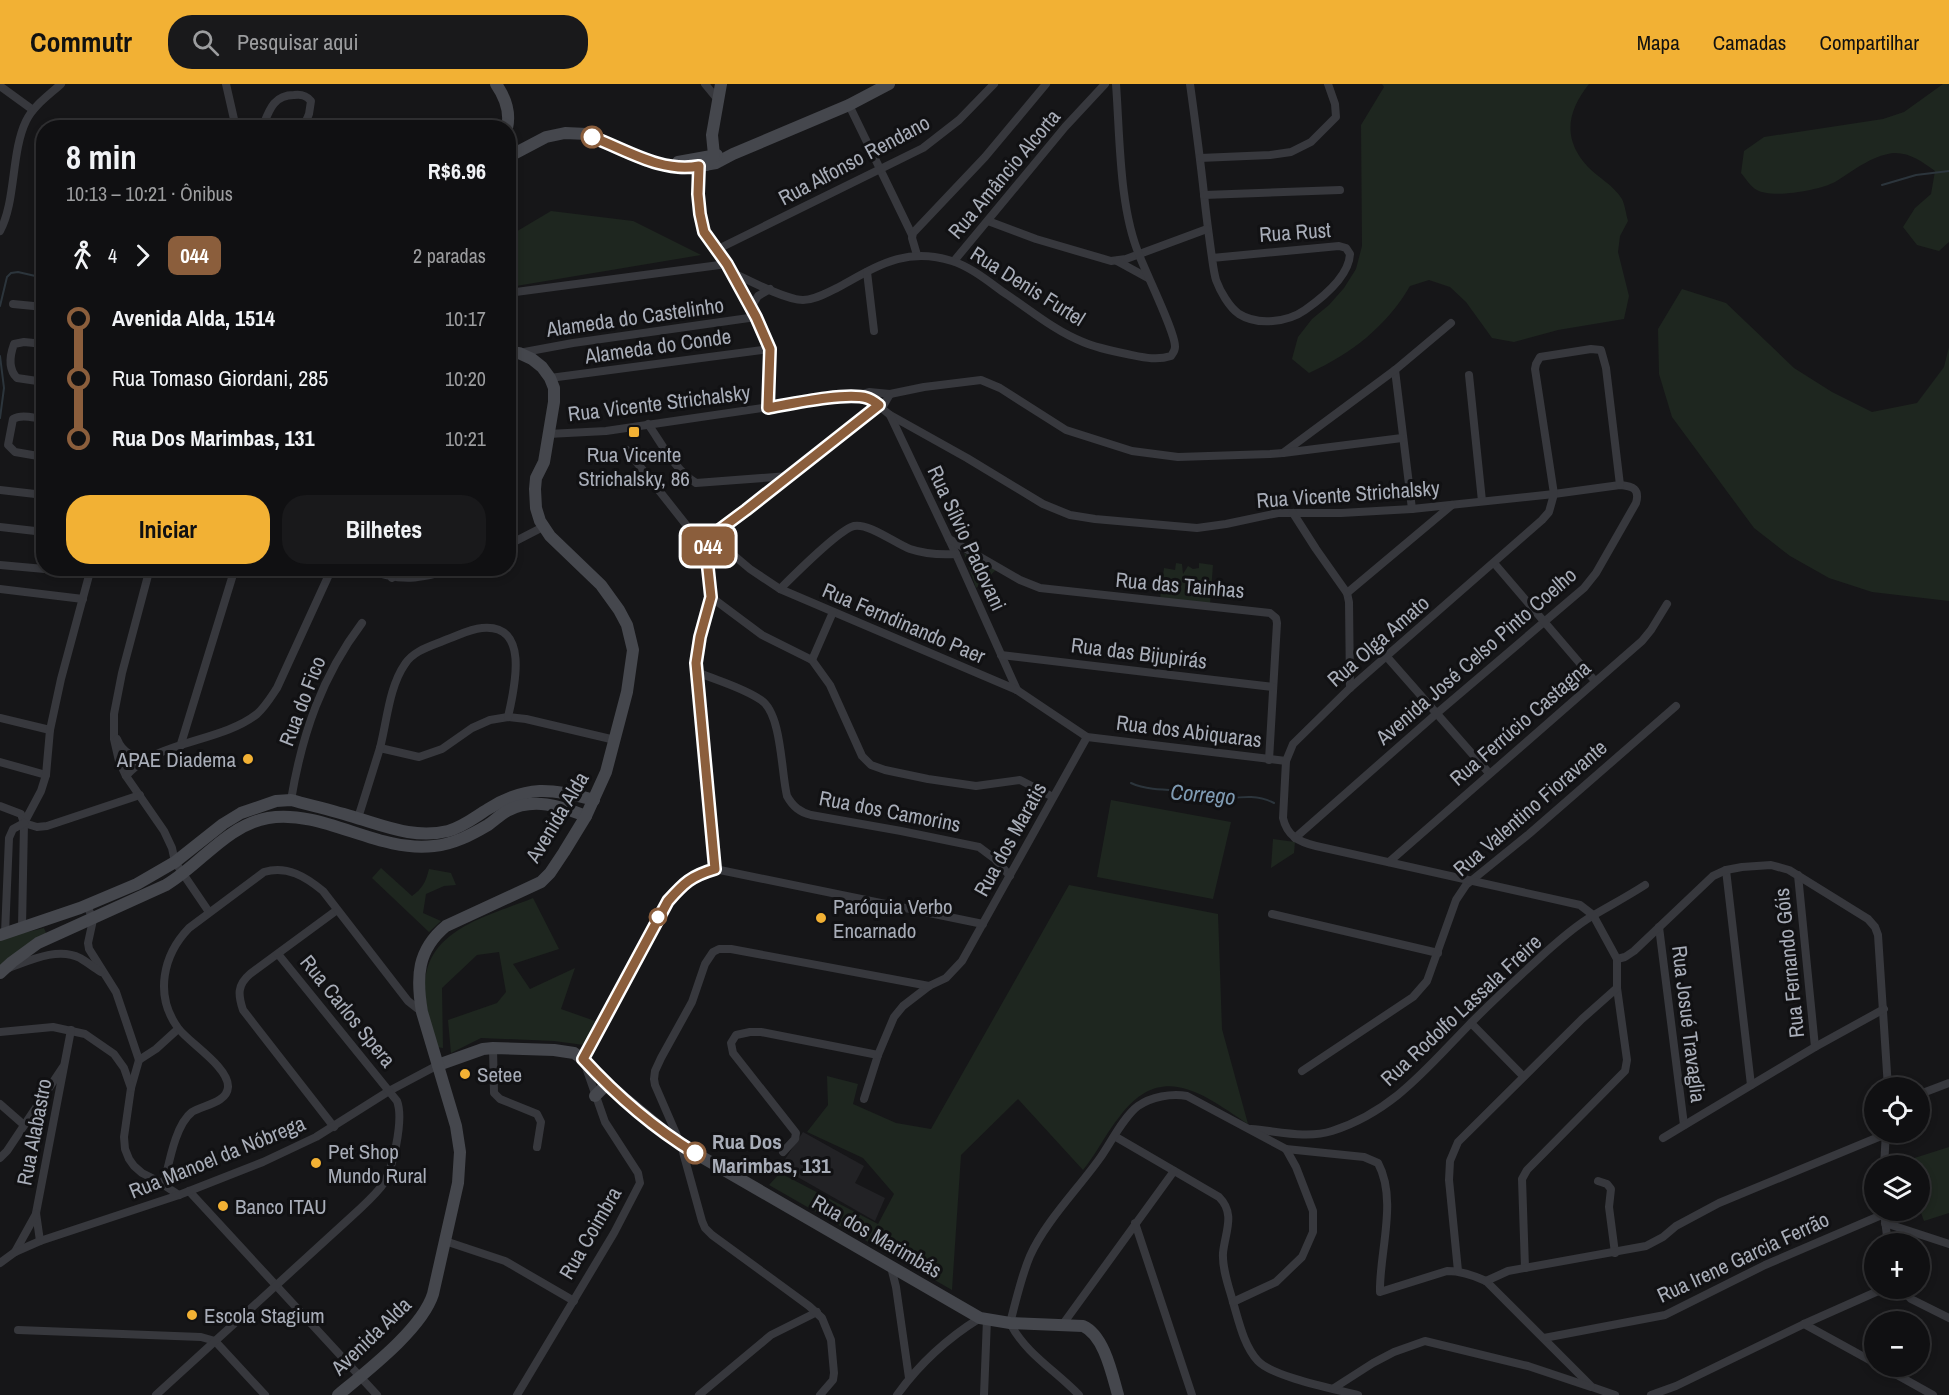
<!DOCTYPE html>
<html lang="pt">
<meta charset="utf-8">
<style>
body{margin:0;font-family:"Archivo Narrow",sans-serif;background:#19191b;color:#f1f3f6;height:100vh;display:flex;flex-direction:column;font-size:22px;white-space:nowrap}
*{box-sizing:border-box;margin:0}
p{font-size:20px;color:#9c9d9f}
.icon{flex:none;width:33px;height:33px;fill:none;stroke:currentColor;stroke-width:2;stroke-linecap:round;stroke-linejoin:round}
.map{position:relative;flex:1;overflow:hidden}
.details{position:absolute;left:36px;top:36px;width:480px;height:456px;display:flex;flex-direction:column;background:#101012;border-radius:24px;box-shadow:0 3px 9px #0003,0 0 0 2px #303032}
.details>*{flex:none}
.badge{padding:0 12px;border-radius:9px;font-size:21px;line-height:39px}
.controls{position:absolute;left:1864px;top:993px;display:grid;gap:12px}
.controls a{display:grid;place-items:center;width:66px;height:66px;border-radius:50%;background:#101012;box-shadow:0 3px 9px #0003,0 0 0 2px #303032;font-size:30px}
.map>.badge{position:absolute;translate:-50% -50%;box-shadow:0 0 0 3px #fff}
.legs{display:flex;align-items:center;gap:9px;height:66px;padding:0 30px;font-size:20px}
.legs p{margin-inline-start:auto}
.overview{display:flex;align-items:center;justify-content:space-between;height:102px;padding:0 30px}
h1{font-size:33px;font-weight:700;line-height:45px}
.primary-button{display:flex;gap:12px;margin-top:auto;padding:12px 30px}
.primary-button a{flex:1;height:69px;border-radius:24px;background:#f2b134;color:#111;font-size:24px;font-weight:700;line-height:69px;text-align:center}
.primary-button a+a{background:#19191b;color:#f1f3f6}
ul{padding:0 30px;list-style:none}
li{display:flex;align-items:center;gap:21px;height:60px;font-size:22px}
li i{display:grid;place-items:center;width:9px;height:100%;margin:0 8px;background:currentColor}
li i::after{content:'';width:15px;height:15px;margin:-8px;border:4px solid;border-radius:50%;background:#101012}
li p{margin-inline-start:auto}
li:first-child i{background:linear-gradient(#0000 50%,currentColor 0)}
li:last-child i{background:linear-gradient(currentColor 50%,#0000 0)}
header{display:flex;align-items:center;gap:36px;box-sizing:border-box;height:84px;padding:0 30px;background:#f2b134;color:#111}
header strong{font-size:28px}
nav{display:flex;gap:33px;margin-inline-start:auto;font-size:21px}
.search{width:420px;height:54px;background:#19191b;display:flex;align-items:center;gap:15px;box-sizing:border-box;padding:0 21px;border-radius:24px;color:#9c9d9f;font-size:22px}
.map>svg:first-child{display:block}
.built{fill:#222225}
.green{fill:#1e261f}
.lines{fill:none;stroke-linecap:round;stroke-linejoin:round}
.stream{stroke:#2c353c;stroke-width:2}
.street{stroke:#37383d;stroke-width:8}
.secondary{stroke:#45474d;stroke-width:12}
.line-1-casing{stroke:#fff;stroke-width:14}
.line-1{stroke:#8b5e3c;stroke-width:9}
.stop-1-dot{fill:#fff;stroke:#8b5e3c;stroke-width:3}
.poi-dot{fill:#f2b134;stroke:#111113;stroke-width:2}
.labels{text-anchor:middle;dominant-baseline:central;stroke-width:6;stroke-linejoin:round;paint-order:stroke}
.street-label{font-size:21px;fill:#a8adb8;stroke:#111113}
.poi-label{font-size:21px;fill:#a8adb8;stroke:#111113;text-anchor:start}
.stop-label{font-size:21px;font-weight:bold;fill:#a8adb8;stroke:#111113;text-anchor:start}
.water-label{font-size:22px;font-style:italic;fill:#7f9bb3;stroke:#111113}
</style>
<header>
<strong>Commutr</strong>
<div class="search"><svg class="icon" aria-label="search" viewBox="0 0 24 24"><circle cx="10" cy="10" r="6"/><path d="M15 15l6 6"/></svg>Pesquisar aqui</div>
<nav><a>Mapa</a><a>Camadas</a><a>Compartilhar</a></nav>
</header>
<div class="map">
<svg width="1949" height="1311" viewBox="0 0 1949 1311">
<rect width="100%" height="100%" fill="#161618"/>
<polygon class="built" points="803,1048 864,1082 855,1099 885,1114 875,1137 780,1083"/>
<g class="green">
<path d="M1382,0H1589C1567,28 1562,55 1588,83C1599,94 1613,101 1622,115C1625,121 1626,130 1628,137L1620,152L1618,168L1629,212L1624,235L1558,246L1514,258L1492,254L1466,218L1450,203L1429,196L1410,202C1387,242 1351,270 1309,289L1292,275L1298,253L1312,235L1329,221L1344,204L1356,185L1362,162L1361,41L1384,3Z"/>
<path d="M1943,0H1949V158L1939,167L1917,161L1903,143L1915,124L1931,110L1935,87C1923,78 1909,68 1893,69C1871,72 1853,87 1835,98C1820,106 1772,115 1757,106C1751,103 1746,95 1741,89L1744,67L1764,53L1883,35L1904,28Z"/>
<polygon points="551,127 633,137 701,171 510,203 508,195 509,152"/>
<polygon points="1682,205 1726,219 1794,284 1832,308 1872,328 1917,319 1944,283 1949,263 1949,517 1872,508 1829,494 1790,472 1754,444 1672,333 1659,290 1658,245"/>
<polygon points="964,469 996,486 976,504"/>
<polygon points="1176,479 1182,480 1183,490 1188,482 1193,485 1199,484 1199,479 1213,481 1210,520 1160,515 1164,484 1175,486"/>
<polygon points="1111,716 1231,738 1213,815 1097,793"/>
<polygon points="1273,755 1295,758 1294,769 1271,784"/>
<path d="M381,784L412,812C422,805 426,798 429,785L451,789L456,801L444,802L426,810L423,829L441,837L429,848L372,794Z"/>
<path d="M1069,801L1218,830L1222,945L1248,1040C1204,1011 1162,976 1120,1032C1106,1049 1097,1069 1083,1086L1018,1015L961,1071L952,1206L769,1101L780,1089L878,1140L894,1110L863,1074L807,1048L828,1021L827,992L858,1000L853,1020L896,1039L931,1045Z"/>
<path d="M533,814L559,865L513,880L530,905L575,884L561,925L595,937L584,961L554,957L481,954L451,969L448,936L497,919L506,908L499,868L477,871L442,904L443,964L437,963C432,944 425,924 425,904C424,845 489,832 533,814Z"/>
<polygon points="44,844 46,849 43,852 0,883 0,857 6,853"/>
<polygon points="1949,1063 1949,1129 1924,1137 1920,1126 1920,1082 1906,1081 1905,1077"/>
</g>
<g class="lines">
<g class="stream">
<polyline points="1882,101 1916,91 1949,87"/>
<polyline points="0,222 7,193 11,189 18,188 44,194"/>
<polyline points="0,272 4,304 0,334"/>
<path d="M1131,699C1159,712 1199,700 1222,715C1241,713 1257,710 1274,719"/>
</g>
<g class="street">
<polyline points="226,0 236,44"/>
<polyline points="705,0 719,17"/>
<path d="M1190,0C1195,36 1200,73 1204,110C1206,131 1209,152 1212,174C1213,181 1214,189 1216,196C1220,207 1229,223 1239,230C1258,242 1288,238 1305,226C1322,214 1349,192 1350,170L1346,164L1339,162L1212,174"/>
<polyline points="0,2 33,26"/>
<polyline points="849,21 912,151"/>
<polyline points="331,40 333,44"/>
<path d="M262,44C269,27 273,11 294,11C301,10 306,11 311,17L309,30L303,44"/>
<polyline points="1200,74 1270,71 1291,68 1311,58 1336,33 1335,20 1328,0"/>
<polyline points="699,82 698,110 700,130 704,148 718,165 727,180 756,233 770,265 768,324"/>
<polyline points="1204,111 1340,106"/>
<polyline points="988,137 1036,155 1111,177 1126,175 1207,145"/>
<path d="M0,147C16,118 11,68 26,37C33,22 49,11 61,0"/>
<polyline points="718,165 923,64 959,36 994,0"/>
<polyline points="917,171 912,154 913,149 985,73 1046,0"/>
<polyline points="954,177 1065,43 1105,0"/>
<polyline points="1117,177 1148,194"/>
<path d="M731,188C748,196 786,216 803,216C815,216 826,209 837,204C876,183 905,162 952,177C971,183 989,198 1006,210C1030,226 1055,247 1083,258C1097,264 1112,267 1127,270C1142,273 1156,277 1171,272C1173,269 1175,267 1175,263C1176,250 1146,189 1140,173C1119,125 1120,53 1116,0"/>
<polyline points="867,188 874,247"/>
<polyline points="508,209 727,180"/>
<polyline points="13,220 44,223"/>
<polyline points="750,225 758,212 770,205"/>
<path d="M44,260L24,258L14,260C10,271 8,285 17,294L44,298"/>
<polyline points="519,269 573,259 756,233"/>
<polyline points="1395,286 1412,425"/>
<polyline points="1469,291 1482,417"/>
<polyline points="550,294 770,265"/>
<polyline points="858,311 869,308 890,310"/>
<polyline points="882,324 890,310 924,303 981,296 1000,304 1066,346 1132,367 1178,373 1270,370 1283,369 1395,286 1451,239"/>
<path d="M890,331L967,374L1043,420L1070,431L1095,435L1197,444L1226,440L1278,429H1341L1412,425L1554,410L1620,401C1633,402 1640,405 1636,419L1596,489L1584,504L1436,630L1295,754"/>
<path d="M44,335C33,334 22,330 13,335L8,361L15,368L44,373"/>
<path d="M648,340C662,360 675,386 696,399L789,392"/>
<polyline points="548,350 606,347 816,316 855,312 869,314 890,331 956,470 1017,606"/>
<polyline points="627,366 706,466"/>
<polyline points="1283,369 1402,354"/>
<polyline points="0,406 44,411"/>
<polyline points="1293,429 1316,465 1347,509 1349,518 1350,604"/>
<polyline points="0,443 44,448"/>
<polyline points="711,452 750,485 780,505 1017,606 1087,653 1286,677"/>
<polyline points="949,455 1020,496 1040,504 1270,529 1276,534 1277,539 1269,676"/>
<polyline points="508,461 543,443"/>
<polyline points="1494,479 1595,597"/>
<polyline points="0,481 89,489"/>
<polyline points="150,484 122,589 114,630 114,655 119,677 126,692 164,747 172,764 175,778 209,828"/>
<path d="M364,484C401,499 420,495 457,484"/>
<polyline points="392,494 395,484"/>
<polyline points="0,505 83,515"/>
<path d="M780,505C793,492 840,445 854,442C869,439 896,460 910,465C925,470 940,471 956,470"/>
<polyline points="1347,509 1452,421"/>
<polyline points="711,513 762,551 812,576 830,601 862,672 871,681 885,686 928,695 976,702 1020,696 1053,713"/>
<polyline points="1001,571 1273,603"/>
<polyline points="1387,573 1489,689"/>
<polyline points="812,576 833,528"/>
<path d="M697,588C718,597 742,603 761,616C782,630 781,688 787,712C793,723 800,728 811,731L901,747L979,763L995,775L1010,792"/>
<polyline points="0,634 50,646"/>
<path d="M117,655C123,670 134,674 150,673"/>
<polyline points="180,663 235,484"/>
<polyline points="380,664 419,673 442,665 472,644 490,636 508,633 526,635 615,656"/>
<polyline points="0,678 46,691"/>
<path d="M126,692C157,656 220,659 257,630C265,623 271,613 277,604L332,484"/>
<path d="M291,716C302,650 322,592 362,539"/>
<polyline points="0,722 21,730 24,739"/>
<path d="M358,734C365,711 373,687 380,664C387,637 389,603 405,580C414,566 432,562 448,555C459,551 470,545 482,544C531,539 514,606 508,633"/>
<polyline points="24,739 37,743 47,742 140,711"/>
<polyline points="1389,778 1642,557 1651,546 1667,520"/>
<polyline points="715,785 696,579 700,553 711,513 706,466 711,452 879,321"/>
<polyline points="1726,786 1751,1001"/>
<polyline points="1798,791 1815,963"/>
<polyline points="87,821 93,836 88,859 89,865 116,908 139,976 131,1004 124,1053 125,1065 129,1075 134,1082 142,1089 156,1096 179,1111"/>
<polyline points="1272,830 1438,869"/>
<polyline points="22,843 24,739 41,707 46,691 50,646 61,595 91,484"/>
<polyline points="1659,843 1684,1041"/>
<polyline points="5,849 9,754 13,745 24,739"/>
<polyline points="1617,875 1625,873 1634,867 1713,792 1726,786 1742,783 1771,781 1789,786 1868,835 1875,843 1878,851 1888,1004"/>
<path d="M9,884C31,876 58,863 80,874C87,878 94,884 101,888"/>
<polyline points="1471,939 1523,992"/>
<polyline points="0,948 53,943 85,950 114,970 124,984 131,1004"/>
<polyline points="493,964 494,1009 500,1015 537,1030 541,1038 537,1063"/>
<polyline points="139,976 156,965 178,945"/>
<polyline points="1302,987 1413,913 1427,897 1456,816 1466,801 1529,750 1676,622"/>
<polyline points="1920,1010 1949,999"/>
<polyline points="864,1015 878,971 894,933 903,922 929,902 946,894 962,877 1087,653"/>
<polyline points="0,1020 24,1041"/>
<path d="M334,1043L243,926C238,911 237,901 250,890L337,826"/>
<path d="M1251,1045C1277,1047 1307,1055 1332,1047C1392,1028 1426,985 1468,942C1489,920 1511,900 1534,879C1549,865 1576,841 1594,831C1611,821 1628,812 1645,801"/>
<path d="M1116,1053L1219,1113C1236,1130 1225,1148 1223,1169C1222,1185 1229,1203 1233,1218C1239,1238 1244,1262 1258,1277C1273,1293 1335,1305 1358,1311"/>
<polyline points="1663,1054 1815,963 1884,925"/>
<path d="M1286,1065L1364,1073L1378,1079C1398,1116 1379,1169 1380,1208L1447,1187C1461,1187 1473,1191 1486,1197L1592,1303L1615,1311"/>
<polyline points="783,1068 795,1055 796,1049 733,969 731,959 736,951 750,948 761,948 878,971"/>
<polyline points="0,1074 7,1067 63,983"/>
<polyline points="1884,1082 1886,1048"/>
<polyline points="1598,1097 1607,1100 1611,1105 1609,1123 1615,1169"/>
<path d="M164,1100C169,1080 175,1041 192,1028C203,1021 227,1019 228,1003C229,983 189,959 178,944C154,911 163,871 189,844L264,788C287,781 306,793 323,807L408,917L422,928"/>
<polyline points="189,1107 377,1311"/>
<polyline points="1885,1136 1888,1160"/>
<polyline points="1135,1139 1192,1311"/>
<polyline points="1885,1139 1949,1160"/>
<polyline points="40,1157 36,1129 71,946"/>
<polyline points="445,1157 505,1177 574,1217"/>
<polyline points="15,1168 36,1130"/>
<polyline points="0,1179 15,1168 40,1157 179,1111 263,1078 316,1053 389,1007 438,981"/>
<polyline points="891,1183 896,1203 909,1294"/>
<polyline points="1525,1184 1522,1095 1527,1086 1625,987 1627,976 1617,904"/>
<path d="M1458,1187L1449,1096L1450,1077L1458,1058L1582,935L1617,904V875L1593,831L1580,821L1316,762C1299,758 1287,752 1283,734L1286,677L1293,660L1350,604L1542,436L1549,428L1554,410L1535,285L1536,280L1540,273L1591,265L1601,266L1606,284L1620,401"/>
<polyline points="1486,1197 1508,1187 1646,1162 1663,1153 1676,1142 1719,1119 1886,1050"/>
<polyline points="1900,1204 1911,1215 1949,1234"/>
<polyline points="1063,1240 1174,1087"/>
<polyline points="1804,1240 1875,1279"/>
<polyline points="18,1246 201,1253 215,1257 265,1311"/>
<polyline points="1544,1254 1665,1231 1765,1181 1884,1130"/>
<polyline points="1881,1282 1933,1311"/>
<polyline points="1334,1304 1373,1279 1394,1268 1425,1257 1528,1282 1591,1303"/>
<path d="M156,1311L351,1133C361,1124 372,1114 381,1103C393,1088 404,1035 397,1017L278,870"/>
<path d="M517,1311L614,1149L640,1099L638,1089L605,1038L583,975L656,836C673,808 682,794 715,785L983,840"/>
<polyline points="699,1311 771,1251 817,1228"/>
<polyline points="820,1311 833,1296 834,1289 831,1256 822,1234 809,1222 712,1151 705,1144 702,1137 681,1061 655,1001 654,995 655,987 661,974 692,918 705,880 713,868 719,865 731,865 929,902"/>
<path d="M897,1311C920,1279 946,1255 980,1234"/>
<polyline points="984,1311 987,1235"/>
<path d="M1079,1311C1056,1287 1025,1269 1010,1239C1016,1217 1021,1193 1030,1172C1045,1138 1078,1105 1100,1074C1110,1060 1124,1032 1138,1022C1151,1013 1171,1009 1187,1012L1286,1065L1296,1083L1313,1127V1148L1302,1173L1276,1198L1233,1218"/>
<polyline points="1651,1311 1676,1302 1804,1240 1885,1204"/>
</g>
<g class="secondary">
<path d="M496,0C505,13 511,27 507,44"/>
<polyline points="508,73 546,53 565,49 587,50 647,77 681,85 716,79 733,70 849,21 889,0"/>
<polyline points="678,78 717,71"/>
<polyline points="706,81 714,71 712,51 721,0"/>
<path d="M0,851L80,824L137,800L175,778L223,740L241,729L276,717L291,716C313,722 335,727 357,734C387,743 416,755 448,747C463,743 475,733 488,725C527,701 551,704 594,716"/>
<path d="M0,889L12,878L38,859L166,801C200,781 227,741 268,734C324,725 377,769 434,762C454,760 471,751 488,741C495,736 500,731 507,727C533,713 560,722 586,732"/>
<path d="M438,981L483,965L493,964L554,966L574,969L583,975L607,1000L681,1061L980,1234L1010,1239L1083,1242C1104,1251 1112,1290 1118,1311"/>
<polyline points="595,1012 607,1000"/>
<path d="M338,1311C367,1287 422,1245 433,1210L458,1099L460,1068L456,1042L422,928C416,893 417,866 446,842L541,798L550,789L564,768L586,732L606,688L627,608L633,566L627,541L619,526L601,501L550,452L540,437L536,424L535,405L536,394L544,378L554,318V304L550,294L542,283L532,275L519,269L508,270"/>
</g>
</g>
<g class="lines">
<defs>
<path id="line-1" d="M592,53C627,66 661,89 699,82L698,110L700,130L704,148L727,180L756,233L770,265L768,324C791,320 845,308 867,314C871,315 875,318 879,321L746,426L711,452L706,466L711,513L700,553L696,579L715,785C691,792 684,799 668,817L583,975C615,1010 654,1044 695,1069"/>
</defs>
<use href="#line-1" class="line-1-casing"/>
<use href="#line-1" class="line-1"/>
</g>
<g class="stop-1-dot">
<circle cx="592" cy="53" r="10"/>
<circle cx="658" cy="833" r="8"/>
<circle cx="695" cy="1069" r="10"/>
</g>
<g class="poi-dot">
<rect x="628" y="342" width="12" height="12" rx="3"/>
<circle cx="248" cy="675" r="6"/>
<circle cx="821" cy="834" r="6"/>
<circle cx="465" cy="990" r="6"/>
<circle cx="316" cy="1079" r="6"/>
<circle cx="223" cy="1122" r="6"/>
<circle cx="192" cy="1231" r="6"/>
</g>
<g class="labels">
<g class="street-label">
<text transform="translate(854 76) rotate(-28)">Rua Alfonso Rendano</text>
<text transform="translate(1004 90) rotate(-50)">Rua Amâncio Alcorta</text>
<text transform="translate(1295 148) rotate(-4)">Rua Rust</text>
<text transform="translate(1028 202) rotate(32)">Rua Denis Furtel</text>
<text transform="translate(635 233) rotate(-8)">Alameda do Castelinho</text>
<text transform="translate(658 262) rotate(-8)">Alameda do Conde</text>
<text transform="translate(659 319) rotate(-7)">Rua Vicente Strichalsky</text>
<text transform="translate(1348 410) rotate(-4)">Rua Vicente Strichalsky</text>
<text transform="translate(967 454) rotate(65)">Rua Sílvio Padovani</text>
<text transform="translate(1180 501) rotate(5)">Rua das Tainhas</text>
<text transform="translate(904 539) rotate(23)">Rua Ferndinando Paer</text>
<text transform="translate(1378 557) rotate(-41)">Rua Olga Amato</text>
<text transform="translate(1139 569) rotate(7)">Rua das Bijupirás</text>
<text transform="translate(1476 572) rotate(-41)">Avenida José Celso Pinto Coelho</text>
<text transform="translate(302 617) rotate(-69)">Rua do Fico</text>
<text transform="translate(1520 639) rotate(-41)">Rua Ferrúcio Castagna</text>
<text transform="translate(1189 647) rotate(7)">Rua dos Abiquaras</text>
<text transform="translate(1530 724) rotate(-41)">Rua Valentino Fioravante</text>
<text transform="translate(890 727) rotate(11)">Rua dos Camorins</text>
<text transform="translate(557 733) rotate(-59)">Avenida Alda</text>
<text transform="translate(1010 755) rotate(-61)">Rua dos Maratis</text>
<text transform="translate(1789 879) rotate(-96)">Rua Fernando Góis</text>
<text transform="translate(1461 926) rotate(-43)">Rua Rodolfo Lassala Freire</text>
<text transform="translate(348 927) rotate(51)">Rua Carlos Spera</text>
<text transform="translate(1689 940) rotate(83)">Rua Josué Travaglia</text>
<text transform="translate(34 1048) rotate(-79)">Rua Alabastro</text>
<text transform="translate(217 1073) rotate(-22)">Rua Manoel da Nóbrega</text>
<text transform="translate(590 1149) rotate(-60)">Rua Coimbra</text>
<text transform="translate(877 1152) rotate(30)">Rua dos Marimbás</text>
<text transform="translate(1743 1173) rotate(-25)">Rua Irene Garcia Ferrão</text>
<text transform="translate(371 1252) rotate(-44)">Avenida Alda</text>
</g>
<g class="poi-label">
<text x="634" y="370" text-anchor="middle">Rua Vicente<tspan x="634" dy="24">Strichalsky, 86</tspan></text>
<text x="236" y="675" text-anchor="end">APAE Diadema</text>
<text x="833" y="822">Paróquia Verbo<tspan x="833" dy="24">Encarnado</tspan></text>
<text x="477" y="990">Setee</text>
<text x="328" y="1067">Pet Shop<tspan x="328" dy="24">Mundo Rural</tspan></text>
<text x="235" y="1122">Banco ITAU</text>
<text x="204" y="1231">Escola Stagium</text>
</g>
<g class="stop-label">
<text x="712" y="1057">Rua Dos<tspan x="712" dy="24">Marimbas, 131</tspan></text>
</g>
<g class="water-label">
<text transform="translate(1203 710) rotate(5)">Corrego</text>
</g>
</g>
</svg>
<div class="controls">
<a><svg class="icon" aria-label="locate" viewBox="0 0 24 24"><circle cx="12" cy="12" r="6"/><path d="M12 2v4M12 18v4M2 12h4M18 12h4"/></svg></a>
<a><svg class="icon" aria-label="layers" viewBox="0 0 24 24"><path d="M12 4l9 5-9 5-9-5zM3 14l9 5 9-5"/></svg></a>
<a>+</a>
<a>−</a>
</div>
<b class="badge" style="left:708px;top:462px;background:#8b5e3c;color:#fff">044</b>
<section class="details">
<div class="overview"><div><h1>8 min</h1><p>10:13 – 10:21 · Ônibus</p></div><b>R$6.96</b></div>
<div class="legs"><svg class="icon" aria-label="walk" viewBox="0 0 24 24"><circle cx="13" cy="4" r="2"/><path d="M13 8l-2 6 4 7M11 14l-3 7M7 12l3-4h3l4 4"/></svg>4<svg class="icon" aria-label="forward" viewBox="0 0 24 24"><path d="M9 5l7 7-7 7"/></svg><b class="badge" style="background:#8b5e3c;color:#fff">044</b><p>2 paradas</p></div>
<ul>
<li><i style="color:#8b5e3c"></i><b>Avenida Alda, 1514</b><p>10:17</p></li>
<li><i style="color:#8b5e3c"></i><span>Rua Tomaso Giordani, 285</span><p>10:20</p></li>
<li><i style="color:#8b5e3c"></i><b>Rua Dos Marimbas, 131</b><p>10:21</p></li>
</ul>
<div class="primary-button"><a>Iniciar</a><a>Bilhetes</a></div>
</section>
</div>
